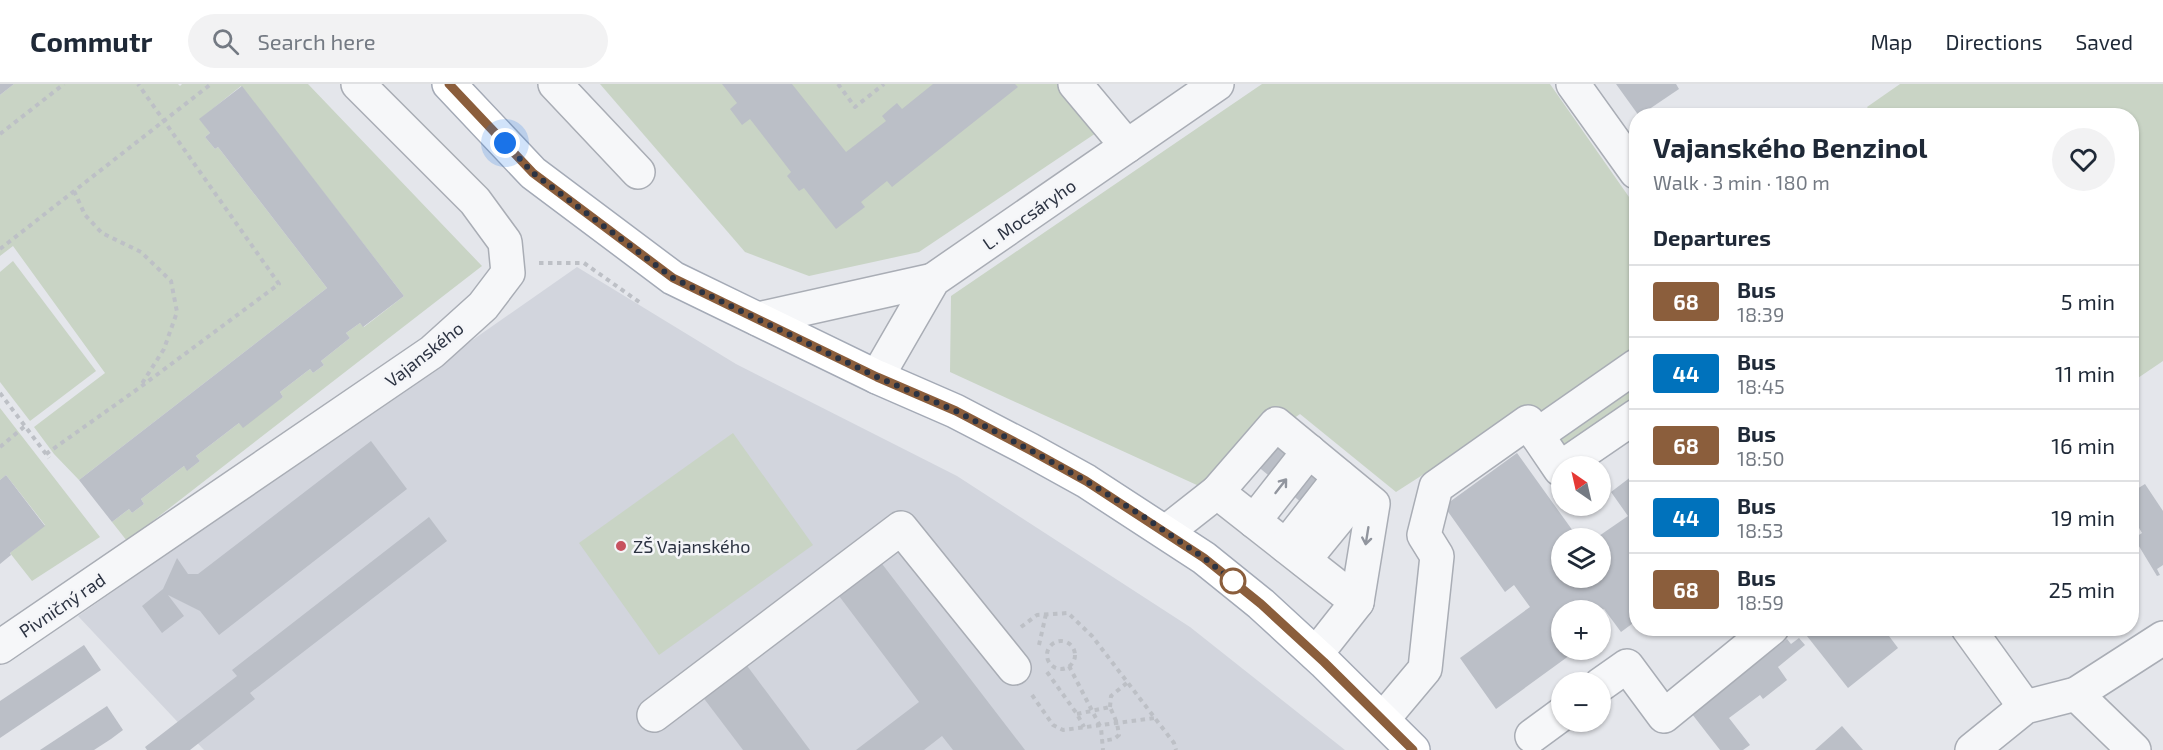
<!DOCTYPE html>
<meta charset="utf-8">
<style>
body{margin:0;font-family:"Exo 2",sans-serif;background:#f2f2f3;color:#1f2937;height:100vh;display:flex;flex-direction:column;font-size:22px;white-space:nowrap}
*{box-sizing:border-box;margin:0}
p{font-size:20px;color:#747a83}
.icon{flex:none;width:33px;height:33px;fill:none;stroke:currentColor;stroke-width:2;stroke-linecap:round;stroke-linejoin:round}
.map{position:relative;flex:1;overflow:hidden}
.panel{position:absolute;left:1629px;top:24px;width:510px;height:528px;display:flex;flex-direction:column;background:#fff;border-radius:24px;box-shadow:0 2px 4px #0004}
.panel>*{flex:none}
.badge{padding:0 12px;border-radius:4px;font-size:21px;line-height:39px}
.needle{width:39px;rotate:326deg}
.tools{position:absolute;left:1551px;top:372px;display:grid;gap:12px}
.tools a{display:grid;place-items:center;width:60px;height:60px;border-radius:50%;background:#fff;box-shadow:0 2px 4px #0004;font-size:30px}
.you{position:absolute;width:30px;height:30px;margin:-15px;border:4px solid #fff;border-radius:50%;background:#1a73e8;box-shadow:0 0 0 9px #1a73e833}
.map>.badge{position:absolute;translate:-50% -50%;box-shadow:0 0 0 3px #fff}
h2{padding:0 24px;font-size:22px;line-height:54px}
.round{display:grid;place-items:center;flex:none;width:63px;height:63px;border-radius:32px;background:#f2f2f3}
.head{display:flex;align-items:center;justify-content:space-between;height:102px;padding:0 24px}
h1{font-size:28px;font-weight:700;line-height:45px}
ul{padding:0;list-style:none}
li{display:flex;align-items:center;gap:18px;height:72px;padding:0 24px;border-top:2px solid #e0e1e3}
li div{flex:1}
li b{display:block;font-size:22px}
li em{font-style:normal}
li .badge{min-width:66px;font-weight:700;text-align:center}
header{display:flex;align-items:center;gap:36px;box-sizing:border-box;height:84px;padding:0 30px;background:#fff;border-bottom:2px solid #e0e1e3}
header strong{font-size:28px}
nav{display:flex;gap:33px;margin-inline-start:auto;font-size:21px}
.search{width:420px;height:54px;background:#f2f2f3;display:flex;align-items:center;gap:15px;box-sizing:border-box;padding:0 21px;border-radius:33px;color:#747a83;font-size:22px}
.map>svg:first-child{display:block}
.built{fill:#d2d5dd}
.green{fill:#c9d4c5}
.building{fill:#bbbfc7}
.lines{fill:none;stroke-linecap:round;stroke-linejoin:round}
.minor-casing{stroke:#a9adb5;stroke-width:36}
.major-casing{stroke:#a4aab6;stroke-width:36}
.path{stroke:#bdc0c6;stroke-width:4;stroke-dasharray:4.5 4.5;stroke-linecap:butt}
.minor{stroke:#f6f7f9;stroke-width:33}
.major{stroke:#fff;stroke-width:33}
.oneway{stroke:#91959e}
.line-casing{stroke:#fff;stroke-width:14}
.line{stroke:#8b5e3c;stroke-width:9}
.walk{stroke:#2c3342;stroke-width:6;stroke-dasharray:0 10.8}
.poi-dot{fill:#c7525f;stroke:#f4f5f8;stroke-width:2}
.stop-dot{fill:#fff;stroke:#8b5e3c;stroke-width:3}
.labels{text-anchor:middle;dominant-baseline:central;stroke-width:5;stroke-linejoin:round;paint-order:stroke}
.street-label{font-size:18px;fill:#2c3342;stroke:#f4f5f8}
.poi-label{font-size:18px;fill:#2c3342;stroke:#f4f5f8;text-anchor:start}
</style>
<header>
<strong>Commutr</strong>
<div class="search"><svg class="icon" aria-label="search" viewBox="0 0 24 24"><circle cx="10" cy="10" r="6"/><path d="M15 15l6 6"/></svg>Search here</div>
<nav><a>Map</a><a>Directions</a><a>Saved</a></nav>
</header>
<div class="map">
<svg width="2163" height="666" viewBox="0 0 2163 666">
<rect width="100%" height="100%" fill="#e4e6eb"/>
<polygon class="built" points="577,183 736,280 957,392 1190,543 1345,666 204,666 78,532"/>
<g class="green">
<polygon points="14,0 178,0 180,2 182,0 308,0 482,182 127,457 112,438 129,425 132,429 144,420 141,415 184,382 188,386 200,377 196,372 239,339 283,313 280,308 310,285 313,289 324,281 321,277 350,254 346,249 360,239 364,243 404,212 241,2 200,35 210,49 205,53 215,65 218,63 327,204 79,396 54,370 34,343 105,289 13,162 0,172 0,11"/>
<polygon points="600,0 1064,0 1102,45 919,168 809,192 745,168"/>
<polygon points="1262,0 1550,0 1636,123 1636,345 1583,381 1530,322 1396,408 1300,330 1199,402 950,288 951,212"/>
<polygon points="1900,0 2163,0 2163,277 2132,298 2132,32 1873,31 1867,23"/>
<polygon points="13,177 96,287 30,337 0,298 0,188"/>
<polygon points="0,324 100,453 32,497 10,469 45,441 6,391 0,396"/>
<polygon points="733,349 813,461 659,571 579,459"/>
</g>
<g class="building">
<polygon points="0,0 14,0 0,11"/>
<polygon points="722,0 792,0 846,68 886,37 882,32 891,24 897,19 902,25 933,0 1015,0 1018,3 892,103 887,97 861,118 865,123 836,145 804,104 799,107 787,92 791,88 750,35 742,41 730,25 737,19"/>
<polygon points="1616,0 1676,0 1679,5 1639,32"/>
<polygon points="242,2 404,212 363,243 360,239 346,249 350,254 321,277 324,281 313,289 310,285 280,308 283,313 243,344 239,339 196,372 200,377 187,387 184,382 141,415 144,420 132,429 129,425 112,438 79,396 327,204 218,63 215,65 205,53 210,49 199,35"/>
<polygon points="1269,355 1355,426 1337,448 1250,376"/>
<polygon points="371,357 407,405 219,551 200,527 168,511 184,532 162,549 142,522 163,505 177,474 188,490 198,490"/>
<polygon points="1517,369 1578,454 1562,454 1562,494 1600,494 1600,454 1596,454 1628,432 1611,408 1636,389 1636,537 1621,548 1604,525 1602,526 1562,526 1562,566 1577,566 1496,625 1460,574 1530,523 1514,501 1505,508 1444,422"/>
<polygon points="6,391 45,442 10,469 11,471 0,480 0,396"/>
<polygon points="2145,400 2163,427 2163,481 2157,485 2160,491 2157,492 2134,454 2142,449 2132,432 2132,408"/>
<polygon points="429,433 447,457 250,609 255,615 190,666 147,666 145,663 237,592 232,586"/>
<polygon points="876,472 1025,666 953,666 942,652 924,666 856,666 919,618 833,504"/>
<polygon points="1806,544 1883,544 1898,564 1848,604 1803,547"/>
<polygon points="1799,554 1805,561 1778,583 1787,596 1763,615 1760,611 1729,634 1750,661 1743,666 1720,666 1692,630 1787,555 1791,560"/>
<polygon points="84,561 101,586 0,654 0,617"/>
<polygon points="742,575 810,666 743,666 699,608"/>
<polygon points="107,622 123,646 111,655 94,666 40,666"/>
<polygon points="1842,642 1863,666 1815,666"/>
</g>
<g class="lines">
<defs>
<g id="minor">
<polyline points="555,0 638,88"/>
<polyline points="1075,0 1127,62"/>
<polyline points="1573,0 1636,88"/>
<polyline points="758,235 933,196"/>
<polyline points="877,293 933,196 1217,0"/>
<polyline points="1537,351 1636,282"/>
<polyline points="1563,382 1636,332"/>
<polyline points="1217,408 1276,340 1373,420 1357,518"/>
<polyline points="1254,437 1309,367"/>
<polyline points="1166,448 1217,408 1357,518 1316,570"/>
<polyline points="1286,462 1340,393"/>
<polyline points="1304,476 1359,409"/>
<polyline points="1968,544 2025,623"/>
<polyline points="0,563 432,268 483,222 508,189 505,158 475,117 358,0"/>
<polyline points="1600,601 1627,582 1664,632 1772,544"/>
<polyline points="2076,610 2134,666"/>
<polyline points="654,631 901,444 1014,584"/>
<polyline points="1383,635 1425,585 1437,472 1424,451 1436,403 1528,338 1560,385 1562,384"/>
<polyline points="1532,652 1562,630"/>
<polyline points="1972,666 2025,623 2076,610 2163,554"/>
</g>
<polyline id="major" points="449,0 533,89 673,194 877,293 955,327 1030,366 1086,397 1204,474 1261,520 1324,578 1413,666"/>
</defs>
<use href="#minor" class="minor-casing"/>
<use href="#major" class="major-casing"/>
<g class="path">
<polyline points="838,0 855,23 884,0"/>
<polyline points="0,50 64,0"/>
<polyline points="74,107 85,131 102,149 141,168 171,197 177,228 164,265 141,301"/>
<polyline points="0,165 211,0"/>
<polyline points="539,179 584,179 642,220"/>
<polyline points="0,309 49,374"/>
<polyline points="0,363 25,342"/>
<polyline points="46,370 139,304 279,200 138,0"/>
<polyline points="1021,543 1037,531 1068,529 1092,552 1174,659 1176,666"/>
<circle cx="1061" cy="571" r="14"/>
<polyline points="1039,561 1046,530"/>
<polyline points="1069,582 1101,644 1103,666"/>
<polyline points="1047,588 1077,630 1084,643"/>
<polyline points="1032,611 1053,641 1063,646 1155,634"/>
<polyline points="1110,623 1111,612 1128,598"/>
<polyline points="1077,630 1110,623 1117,639 1119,651 1114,655 1102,657"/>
</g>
<use href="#minor" class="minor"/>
<use href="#major" class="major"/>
</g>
<defs><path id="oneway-shaft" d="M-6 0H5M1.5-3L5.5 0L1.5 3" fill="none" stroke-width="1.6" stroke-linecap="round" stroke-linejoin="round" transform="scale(1.5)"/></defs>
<g class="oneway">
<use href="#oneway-shaft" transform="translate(1281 402) rotate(-52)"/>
<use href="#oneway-shaft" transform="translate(1367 452) rotate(99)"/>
</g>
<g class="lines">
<defs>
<polyline id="line" points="449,0 533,89 673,194 877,293 956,327 1030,366 1086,397 1204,474 1261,520 1324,578 1413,666"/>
</defs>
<use href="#line" class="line-casing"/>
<use href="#line" class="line"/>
<polyline class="walk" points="505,59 533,89 673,194 877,293 956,327 1030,366 1086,397 1144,433 1204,474 1233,497"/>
</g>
<circle class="poi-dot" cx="621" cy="462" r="6"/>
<circle class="stop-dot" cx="1233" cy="497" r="12"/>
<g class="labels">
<g class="street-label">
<text transform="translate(1029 130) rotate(-35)">L. Mocsáryho</text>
<text transform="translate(424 270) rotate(-38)">Vajanského</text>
<text transform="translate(62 521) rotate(-34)">Pivničný rad</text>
</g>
<g class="poi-label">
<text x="633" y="462">ZŠ Vajanského</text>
</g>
</g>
</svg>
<div class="tools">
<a><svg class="needle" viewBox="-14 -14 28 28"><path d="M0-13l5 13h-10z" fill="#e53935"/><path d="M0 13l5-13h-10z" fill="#747a83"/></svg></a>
<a><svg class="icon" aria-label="layers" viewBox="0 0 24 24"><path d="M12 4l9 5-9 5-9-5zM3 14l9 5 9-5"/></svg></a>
<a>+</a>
<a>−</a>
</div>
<div class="you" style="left:505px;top:59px"></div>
<section class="panel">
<div class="head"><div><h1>Vajanského Benzinol</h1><p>Walk · 3 min · 180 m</p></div><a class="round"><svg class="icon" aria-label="heart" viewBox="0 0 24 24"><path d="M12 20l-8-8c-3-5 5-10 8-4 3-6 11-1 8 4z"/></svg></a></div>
<h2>Departures</h2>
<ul>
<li><span class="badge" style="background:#8b5e3c;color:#fff">68</span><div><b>Bus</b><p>18:39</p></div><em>5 min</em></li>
<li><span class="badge" style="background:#0072bc;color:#fff">44</span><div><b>Bus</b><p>18:45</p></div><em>11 min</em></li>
<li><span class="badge" style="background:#8b5e3c;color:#fff">68</span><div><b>Bus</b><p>18:50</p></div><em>16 min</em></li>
<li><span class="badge" style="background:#0072bc;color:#fff">44</span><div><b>Bus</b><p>18:53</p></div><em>19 min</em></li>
<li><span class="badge" style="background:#8b5e3c;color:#fff">68</span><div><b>Bus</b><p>18:59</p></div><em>25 min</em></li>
</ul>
</section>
</div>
